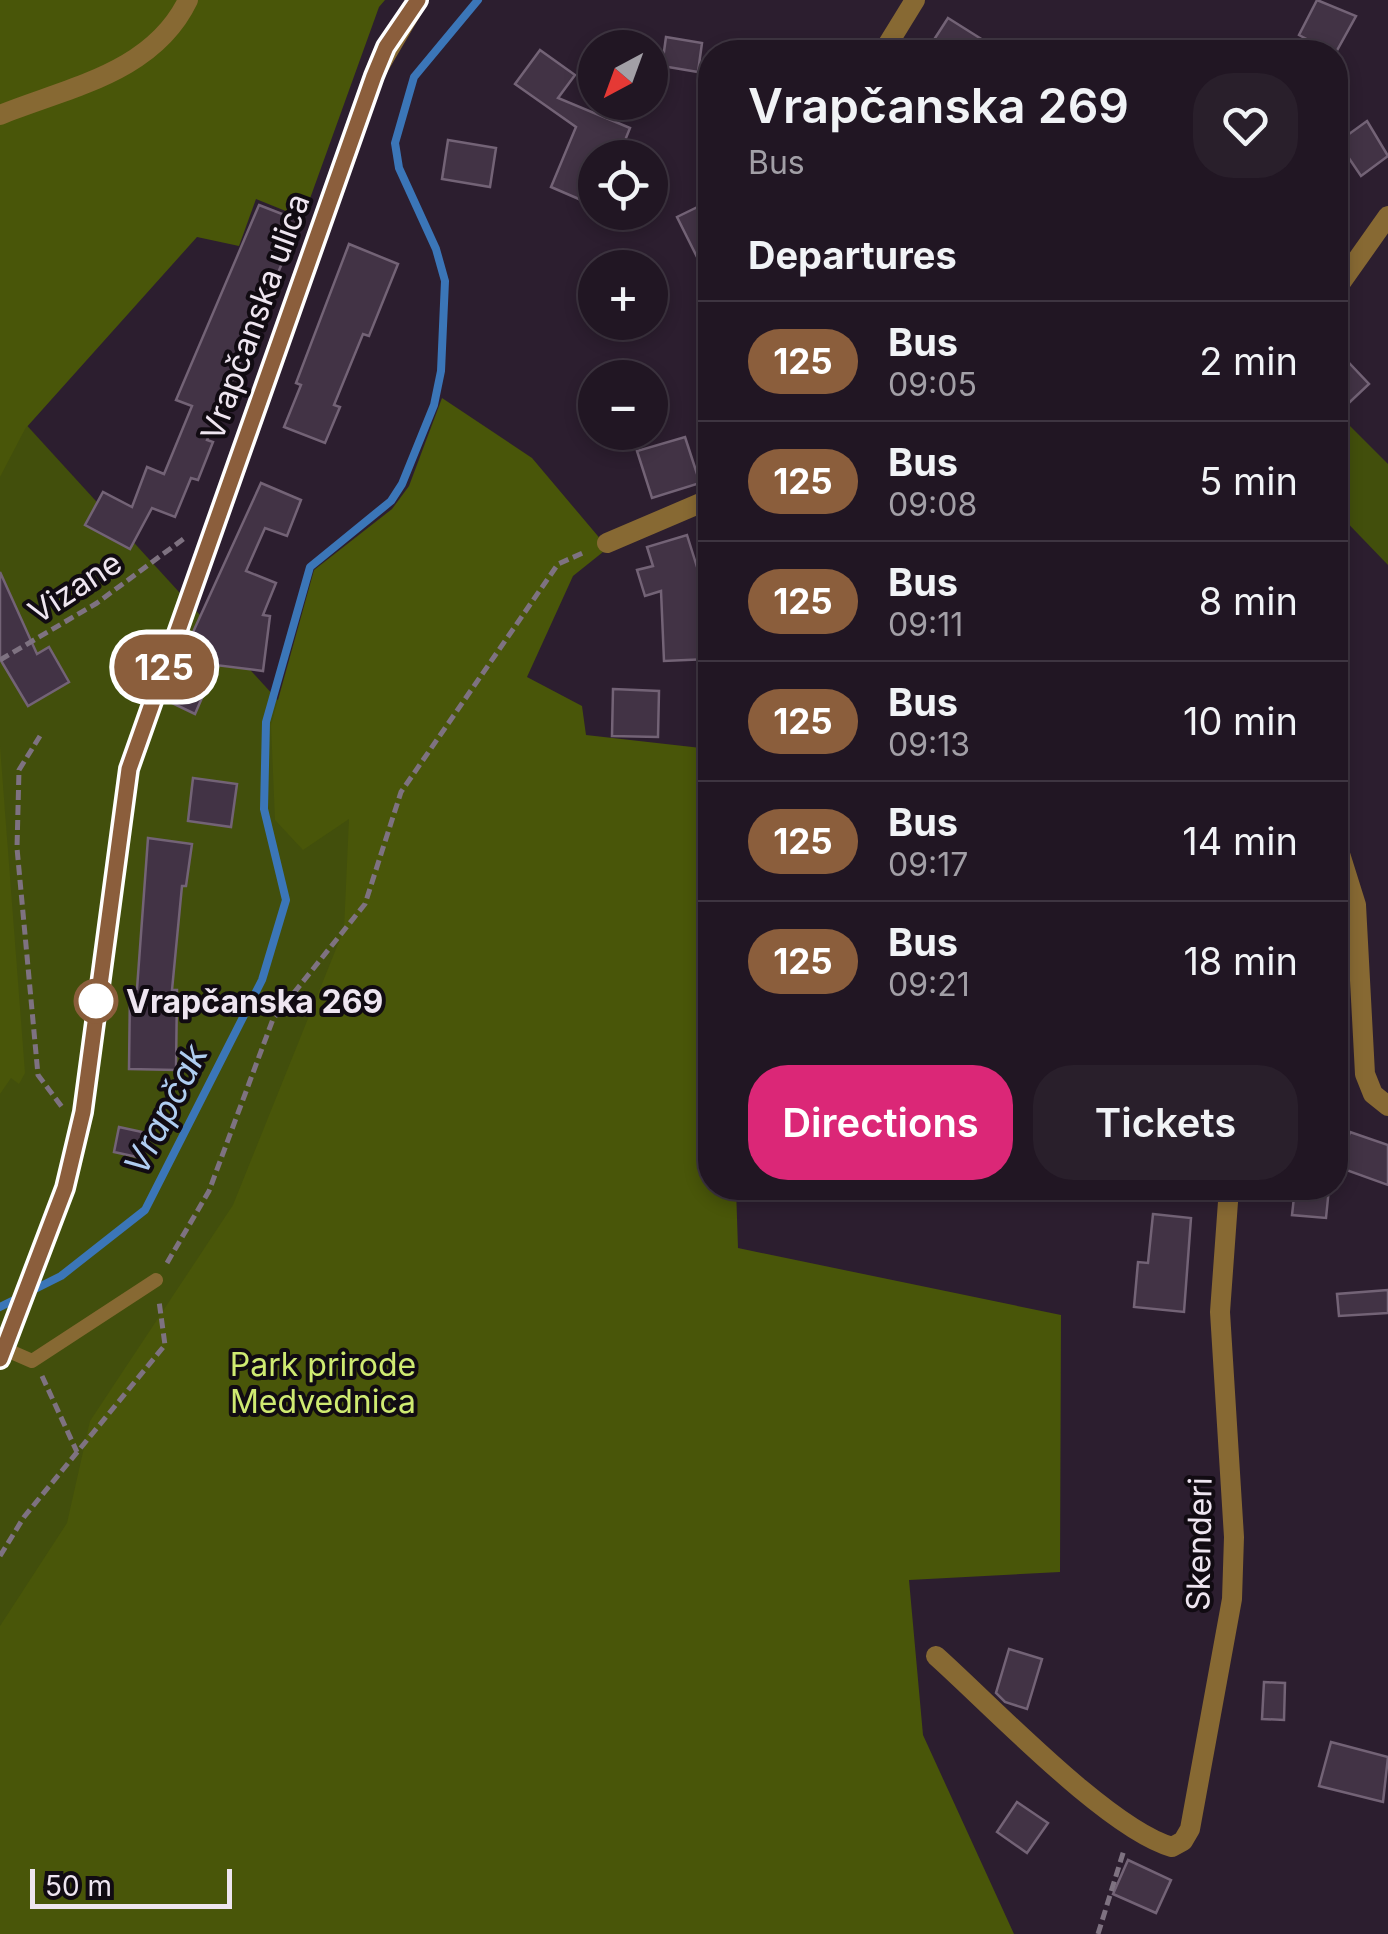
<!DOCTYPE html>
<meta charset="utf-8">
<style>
body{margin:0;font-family:Inter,sans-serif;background:#291f2b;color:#f1f3f6;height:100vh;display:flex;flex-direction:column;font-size:38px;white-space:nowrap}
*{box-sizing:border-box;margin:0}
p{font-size:32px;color:#a29fa6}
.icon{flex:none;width:55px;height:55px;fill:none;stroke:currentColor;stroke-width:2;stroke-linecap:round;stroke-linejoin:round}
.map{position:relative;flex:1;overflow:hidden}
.side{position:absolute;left:698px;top:40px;width:650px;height:1160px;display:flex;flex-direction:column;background:#211623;border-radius:40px;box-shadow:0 5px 15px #0003,0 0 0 2px #3e3541}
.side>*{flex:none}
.badge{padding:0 20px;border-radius:32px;font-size:35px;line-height:65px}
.needle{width:65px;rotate:221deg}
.fabs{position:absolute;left:578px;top:30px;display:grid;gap:20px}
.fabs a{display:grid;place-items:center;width:90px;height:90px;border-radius:50%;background:#211623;box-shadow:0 5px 15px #0003,0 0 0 2px #3e3541;font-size:50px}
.scale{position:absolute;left:30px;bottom:25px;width:202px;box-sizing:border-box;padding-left:10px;border:5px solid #eee5f0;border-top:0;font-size:28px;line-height:35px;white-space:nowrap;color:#eee5f0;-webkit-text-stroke:8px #110b12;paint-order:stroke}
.map>.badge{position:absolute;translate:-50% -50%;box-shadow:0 0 0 5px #fff}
h2{padding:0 50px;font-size:38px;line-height:90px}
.round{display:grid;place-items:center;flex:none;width:105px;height:105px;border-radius:40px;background:#291f2b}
.headline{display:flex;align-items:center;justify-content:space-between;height:170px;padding:0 50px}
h1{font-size:48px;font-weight:600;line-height:75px}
.button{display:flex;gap:20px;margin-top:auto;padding:20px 50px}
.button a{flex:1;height:115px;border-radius:40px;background:#db2777;color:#fff;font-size:40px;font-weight:600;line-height:115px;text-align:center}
.button a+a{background:#291f2b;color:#f1f3f6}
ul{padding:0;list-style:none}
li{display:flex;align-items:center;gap:30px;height:120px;padding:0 50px;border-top:2px solid #3e3541}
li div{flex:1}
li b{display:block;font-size:38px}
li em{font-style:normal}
li .badge{min-width:110px;font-weight:700;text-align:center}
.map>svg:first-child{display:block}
.green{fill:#424f0c}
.forest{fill:#495609}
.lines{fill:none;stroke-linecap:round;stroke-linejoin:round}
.stream{stroke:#3b76b8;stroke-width:8}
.building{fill:#423345;stroke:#736376;stroke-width:2.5}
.path{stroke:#7e7281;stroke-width:5;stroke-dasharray:10 5;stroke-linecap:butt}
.service{stroke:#876933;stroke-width:14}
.minor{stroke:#876933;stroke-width:20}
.tertiary{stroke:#876933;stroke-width:20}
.line-casing{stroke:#fff;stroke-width:22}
.line{stroke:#8b5e3c;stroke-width:15}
.stop-dot{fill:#fff;stroke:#8b5e3c;stroke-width:5}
.labels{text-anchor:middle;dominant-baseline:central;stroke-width:8;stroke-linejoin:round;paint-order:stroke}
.street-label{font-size:32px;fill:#eee5f0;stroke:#110b12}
.stop-label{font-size:32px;font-weight:bold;fill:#eee5f0;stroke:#110b12;text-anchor:start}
.park-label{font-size:32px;fill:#cfea71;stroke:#110b12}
.water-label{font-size:35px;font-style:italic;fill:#afcdf1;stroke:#110b12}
</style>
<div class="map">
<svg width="1388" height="1934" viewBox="0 0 1388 1934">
<rect width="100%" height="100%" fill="#2c1e2f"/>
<g class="green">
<polygon points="0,396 548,996 0,1934"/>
<polygon points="1335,411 1388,464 1388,565 1335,510"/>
</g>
<g class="forest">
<polygon points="0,0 385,0 379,7 303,218 256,199 239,246 197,237 25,429 0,477"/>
<polygon points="442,398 532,458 608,548 573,576 527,677 582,706 586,735 710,749 710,1188 736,1188 738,1248 1061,1315 1060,1572 909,1580 923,1735 1014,1934 0,1934 0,1626 67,1523 90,1421 233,1205 344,929 349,819 303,850 275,820 271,725 314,570 392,509 409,486"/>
<polygon points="0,746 25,1073 19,1084 11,1078 0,1094"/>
</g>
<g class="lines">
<g class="stream">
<polyline points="31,1291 61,1276 145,1210 262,980 286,900 264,809 266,722 310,567 391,501 402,484 434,405 441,371 445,281 436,249 399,168 395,143 414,77 478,0"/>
<polyline points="0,1307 18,1298"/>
</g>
</g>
<g class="building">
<polygon points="1317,0 1356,16 1335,54 1299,35"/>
<polygon points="948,18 1002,52 926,52"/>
<polygon points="666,37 702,43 698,72 662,66"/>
<polygon points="540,50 575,75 558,98 630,128 618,158 595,158 595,206 551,187 576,127 515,84"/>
<polygon points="1367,121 1388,156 1361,176 1338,142"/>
<polygon points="448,140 496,148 490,187 442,179"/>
<polygon points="710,201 710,283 677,217"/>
<polygon points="259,205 300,221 207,440 213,442 198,480 191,478 175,517 152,508 130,549 85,525 103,492 132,507 147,467 164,474 192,406 176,400"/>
<polygon points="349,244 398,264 369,336 363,334 334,405 340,407 325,443 284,427 301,385 296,383"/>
<polygon points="1335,348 1369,384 1335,416"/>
<polygon points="685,437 700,483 652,498 637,451"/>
<polygon points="261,483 301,500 287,536 265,528 246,571 276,583 263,615 270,616 263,671 216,665 195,714 168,701 194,630"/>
<polygon points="687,535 707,599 709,659 664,661 661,591 645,596 637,570 653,566 647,547"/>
<polygon points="0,572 37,654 49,647 69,682 28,706 0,659"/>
<polygon points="613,689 659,691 658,737 612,736"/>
<polygon points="193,778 237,784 231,827 188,821"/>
<polygon points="148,838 192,844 186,886 182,886 172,990 177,990 176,1070 129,1069 130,989 137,989"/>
<polygon points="119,1127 142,1132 137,1157 114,1152"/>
<polygon points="1350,1132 1388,1145 1388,1185 1338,1167"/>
<polygon points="1295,1188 1329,1188 1326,1218 1292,1215"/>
<polygon points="1153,1214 1191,1218 1184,1312 1134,1307 1138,1262 1148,1263"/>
<polygon points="1388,1290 1388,1313 1339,1316 1337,1294"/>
<polygon points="1009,1649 1042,1659 1027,1709 1005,1702 996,1693"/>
<polygon points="1264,1682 1285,1683 1284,1720 1262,1719"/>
<polygon points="1331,1742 1388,1757 1383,1802 1319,1786"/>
<polygon points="1017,1802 1048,1823 1027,1853 997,1832"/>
<polygon points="1128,1860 1171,1880 1156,1913 1113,1894"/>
</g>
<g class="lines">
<g class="path">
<polyline points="0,660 97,603 186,537"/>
<polyline points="40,736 19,770 17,848 38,1075 62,1107"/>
<polyline points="167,1263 209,1191 273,1019 365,904 401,792 558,564 585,552"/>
<polyline points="42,1376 77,1452"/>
<polyline points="0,1556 24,1517 165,1345 159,1301"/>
<polyline points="1098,1934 1124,1850"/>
</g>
<polyline class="service" points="0,1347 32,1361 156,1280"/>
<g class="minor">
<polyline points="883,52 915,0"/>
<path d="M0,115C69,87 153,73 188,0"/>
<polyline points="1335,291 1388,216"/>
<polyline points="607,543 710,499"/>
<polyline points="1335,838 1356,905 1365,1074 1373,1094 1388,1106"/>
<path d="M936,1656C991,1705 1108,1829 1172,1847L1183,1841L1190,1829L1232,1599L1234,1537L1220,1312L1229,1188"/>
</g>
<polyline class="tertiary" points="0,1359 65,1188 83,1112 129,769 374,75 418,0"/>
</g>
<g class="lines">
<defs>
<polyline id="line" points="0,1359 65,1188 83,1112 129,769 374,76 386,47 418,0"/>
</defs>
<use href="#line" class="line-casing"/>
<use href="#line" class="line"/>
</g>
<circle class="stop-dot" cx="96" cy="1001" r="20"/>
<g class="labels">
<g class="street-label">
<text transform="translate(255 317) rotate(-70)">Vrapčanska ulica</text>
<text transform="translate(75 587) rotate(-33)">Vizane</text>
<text transform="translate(1199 1544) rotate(-89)">Skenderi</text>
</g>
<g class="stop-label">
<text x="126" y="1001">Vrapčanska 269</text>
</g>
<g class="park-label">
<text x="323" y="1364">Park prirode<tspan x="323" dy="37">Medvednica</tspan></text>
</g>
<g class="water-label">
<text transform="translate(165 1109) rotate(-63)">Vrapčak</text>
</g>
</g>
</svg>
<div class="fabs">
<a><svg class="needle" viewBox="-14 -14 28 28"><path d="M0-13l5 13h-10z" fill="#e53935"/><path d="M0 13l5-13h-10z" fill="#a29fa6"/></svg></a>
<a><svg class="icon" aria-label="locate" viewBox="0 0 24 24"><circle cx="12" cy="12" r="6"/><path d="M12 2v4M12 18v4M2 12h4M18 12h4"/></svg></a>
<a>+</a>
<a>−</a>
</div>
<div class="scale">50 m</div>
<b class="badge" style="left:164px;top:667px;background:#8b5e3c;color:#fff">125</b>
<section class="side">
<div class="headline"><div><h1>Vrapčanska 269</h1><p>Bus</p></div><a class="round"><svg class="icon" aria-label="heart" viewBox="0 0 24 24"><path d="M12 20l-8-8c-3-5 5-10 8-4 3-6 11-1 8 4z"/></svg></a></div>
<h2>Departures</h2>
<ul>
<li><span class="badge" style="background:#8b5e3c;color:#fff">125</span><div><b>Bus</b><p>09:05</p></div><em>2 min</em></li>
<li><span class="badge" style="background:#8b5e3c;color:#fff">125</span><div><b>Bus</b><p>09:08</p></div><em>5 min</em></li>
<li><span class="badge" style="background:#8b5e3c;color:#fff">125</span><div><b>Bus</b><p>09:11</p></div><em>8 min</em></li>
<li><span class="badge" style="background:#8b5e3c;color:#fff">125</span><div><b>Bus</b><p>09:13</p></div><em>10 min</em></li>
<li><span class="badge" style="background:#8b5e3c;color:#fff">125</span><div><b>Bus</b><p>09:17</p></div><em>14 min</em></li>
<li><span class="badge" style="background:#8b5e3c;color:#fff">125</span><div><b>Bus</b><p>09:21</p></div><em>18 min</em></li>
</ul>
<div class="button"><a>Directions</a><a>Tickets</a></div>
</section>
</div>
